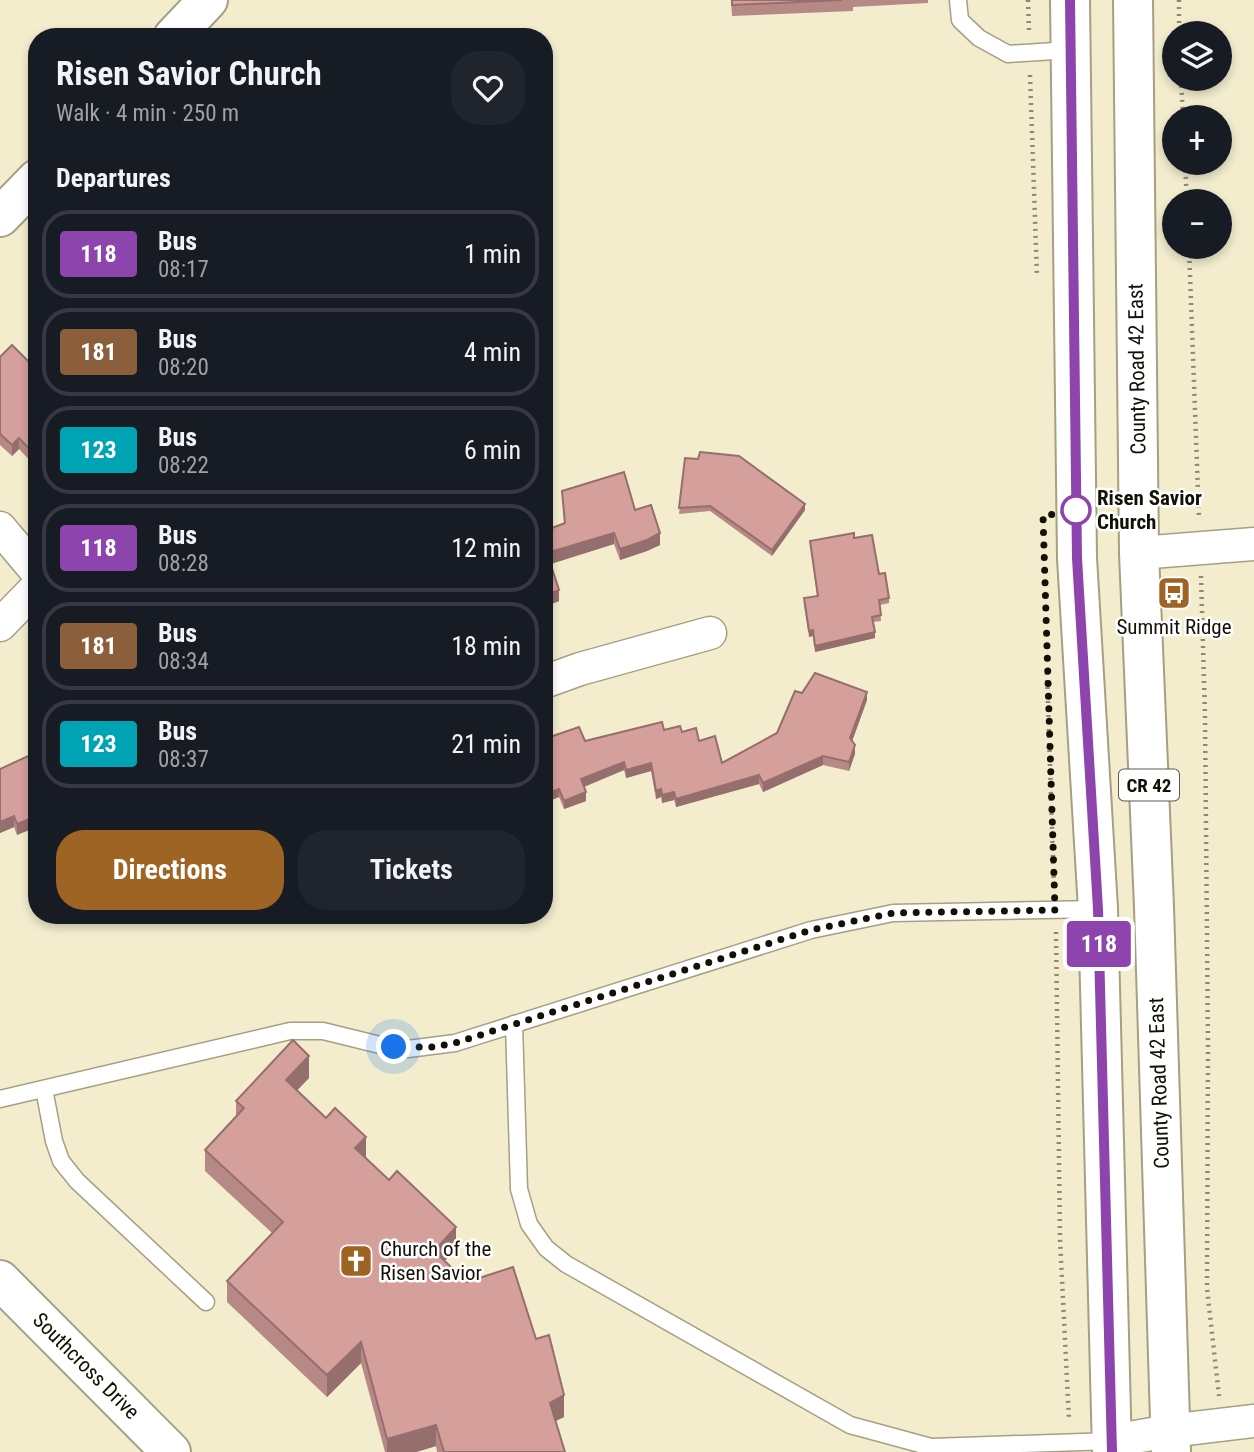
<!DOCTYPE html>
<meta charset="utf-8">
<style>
body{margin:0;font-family:"Roboto Condensed",sans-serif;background:#20242c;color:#f1f3f6;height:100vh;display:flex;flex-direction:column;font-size:26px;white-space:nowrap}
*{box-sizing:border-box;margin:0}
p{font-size:23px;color:#9ea1a6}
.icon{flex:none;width:38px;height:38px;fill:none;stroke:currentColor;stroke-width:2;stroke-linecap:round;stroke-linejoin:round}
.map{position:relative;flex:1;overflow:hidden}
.drawer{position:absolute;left:28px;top:28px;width:525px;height:896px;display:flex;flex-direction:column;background:#171b24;border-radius:28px;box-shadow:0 4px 10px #0003}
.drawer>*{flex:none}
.badge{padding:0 14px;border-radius:5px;font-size:24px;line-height:46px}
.buttons{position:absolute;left:1162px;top:21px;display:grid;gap:14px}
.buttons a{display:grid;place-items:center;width:70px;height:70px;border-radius:50%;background:#171b24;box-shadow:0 4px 10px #0003;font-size:35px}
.you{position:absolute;width:35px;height:35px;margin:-18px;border:5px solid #fff;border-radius:50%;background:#1a73e8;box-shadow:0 0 0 10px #1a73e833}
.map>.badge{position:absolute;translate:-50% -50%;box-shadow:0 0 0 4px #fff}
h2{padding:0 28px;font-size:26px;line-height:63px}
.round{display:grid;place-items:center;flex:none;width:74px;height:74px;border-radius:28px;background:#20242c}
.head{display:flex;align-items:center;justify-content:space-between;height:119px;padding:0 28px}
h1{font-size:33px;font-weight:700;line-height:52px}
.action{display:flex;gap:14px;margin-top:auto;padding:14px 28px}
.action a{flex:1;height:80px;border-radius:28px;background:#9e6423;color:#fff;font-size:28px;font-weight:700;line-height:80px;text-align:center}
.action a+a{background:#20242c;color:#f1f3f6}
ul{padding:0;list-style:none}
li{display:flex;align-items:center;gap:21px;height:88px;margin:0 14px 10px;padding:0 14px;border:4px solid #363941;border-radius:28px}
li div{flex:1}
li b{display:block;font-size:26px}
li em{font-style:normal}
li .badge{min-width:77px;font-weight:700;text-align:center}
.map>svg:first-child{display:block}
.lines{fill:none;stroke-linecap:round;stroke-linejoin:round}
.lane-casing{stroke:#a69f83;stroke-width:19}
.street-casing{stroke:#a69f83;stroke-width:35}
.secondary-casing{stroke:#a69f83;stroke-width:42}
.highway-casing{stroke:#a69f83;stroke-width:42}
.path{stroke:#8d8973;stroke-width:4.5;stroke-dasharray:2 5;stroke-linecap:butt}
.lane{stroke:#fff;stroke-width:16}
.street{stroke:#fff;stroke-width:32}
.secondary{stroke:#fff;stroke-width:38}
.highway{stroke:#fff;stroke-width:38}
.wall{fill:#b78986}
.shaded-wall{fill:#956f6d}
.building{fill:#d59f9c;stroke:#956f6d;stroke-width:2}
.line-casing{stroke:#fff;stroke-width:16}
.line{stroke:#8e44ad;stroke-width:10}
.walk{stroke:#131106;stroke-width:7;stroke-dasharray:0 12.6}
.stop-dot{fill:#fff;stroke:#8e44ad;stroke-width:3.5}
.labels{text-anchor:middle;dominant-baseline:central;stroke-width:5;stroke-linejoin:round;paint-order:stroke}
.shield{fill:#fff;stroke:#5a5851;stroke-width:2}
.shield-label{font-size:19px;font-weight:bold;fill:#131106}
.street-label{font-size:21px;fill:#131106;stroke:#fff}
.stop-label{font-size:21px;font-weight:bold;fill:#131106;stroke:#fff;text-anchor:start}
.poi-label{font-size:21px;fill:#131106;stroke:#fff}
</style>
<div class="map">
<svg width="1254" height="1452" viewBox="0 0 1254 1452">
<rect width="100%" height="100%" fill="#f3edce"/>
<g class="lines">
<defs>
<g id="lane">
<polyline points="958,0 960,20 979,38 1008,54 1070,50"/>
<polyline points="514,1024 519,1189 529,1224 546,1248 566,1264 850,1425 931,1447 1112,1441"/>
<polyline points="44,1089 54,1141 61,1161 77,1181 206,1302"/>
<polyline points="0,1099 290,1031 323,1031 380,1045 408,1049 455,1043 811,930 893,913 1098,909"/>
</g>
<g id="street">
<polyline points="0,528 37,572"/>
<polyline points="1139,553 1254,544"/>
<polyline points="0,625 37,587"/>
<polyline points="544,682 580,669 710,633"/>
<polyline points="1112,1441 1169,1431 1254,1421"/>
</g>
<g id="secondary">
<polyline points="173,37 208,0"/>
<polyline points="0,217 37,179"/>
<polyline points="0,1280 171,1452"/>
</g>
<g id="highway">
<polyline points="1070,0 1077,558 1098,909 1112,1452"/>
<polyline points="1133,0 1139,553 1154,907 1171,1452"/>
</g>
</defs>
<use href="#lane" class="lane-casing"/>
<use href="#street" class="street-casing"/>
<use href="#secondary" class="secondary-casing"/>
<use href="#highway" class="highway-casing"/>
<g class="path">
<polyline points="1028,0 1029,31"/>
<polyline points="1179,0 1179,33"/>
<polyline points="1030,75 1037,276"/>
<polyline points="1181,79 1183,117"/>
<polyline points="1185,163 1187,201"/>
<polyline points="1189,247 1199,519"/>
<polyline points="1201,576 1205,715 1208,1046 1207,1288 1219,1396"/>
<polyline points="1047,673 1054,888"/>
<polyline points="1056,932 1060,1239 1069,1420"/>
</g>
<use href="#lane" class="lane"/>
<use href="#street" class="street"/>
<use href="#secondary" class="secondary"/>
<use href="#highway" class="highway"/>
</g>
<g class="wall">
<polygon points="731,0 928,0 928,3 853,7 853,11 732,16"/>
<polygon points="0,357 37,370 37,468 19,449 12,456 0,445"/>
<polygon points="685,458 805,510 772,556 710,511 679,514"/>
<polygon points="562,491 635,510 660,545 647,551 620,560 614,544 551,564 559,601 544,607 544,531 564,523"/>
<polygon points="854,538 879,574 889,598 889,603 880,605 881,621 873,622 875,638 815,652 813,636 809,637 804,604 804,598 817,596 810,541"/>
<polygon points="802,693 867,700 852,741 855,754 849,771 823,765 763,792 759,784 676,807 674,800 662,803 661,797 656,799 651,771 626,778 624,770 584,787 586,801 564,809 559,797 544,803 585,741 664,730 682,732 699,741 722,763 777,733"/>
<polygon points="37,752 17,835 14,827 0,833"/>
<polygon points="309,1078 297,1090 456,1249 444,1261 467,1282 536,1339 564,1417 555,1421 565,1452 437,1452 436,1446 416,1452 385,1452 361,1363 327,1397 227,1302 227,1281 272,1233 205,1171 205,1150 236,1117 236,1101"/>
</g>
<g class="shaded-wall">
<polygon points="19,438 19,449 12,456 12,445"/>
<polygon points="805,504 805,510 772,556 772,550"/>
<polygon points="614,533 614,544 547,565 547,553"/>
<polygon points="660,533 660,545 647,551 620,560 620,549"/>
<polygon points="559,590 559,601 544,607 544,596"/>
<polygon points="813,630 813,636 809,637 809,631"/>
<polygon points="875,632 875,638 815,652 815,646"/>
<polygon points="867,692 867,700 850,747 850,738"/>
<polygon points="855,745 855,754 849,771 849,762"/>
<polygon points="823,756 823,765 763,792 763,783"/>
<polygon points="624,762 624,770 581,788 581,779"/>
<polygon points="651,763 651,771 626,778 626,770"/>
<polygon points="759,775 759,784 676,807 676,799"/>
<polygon points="559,789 559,797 544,803 544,795"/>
<polygon points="661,789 661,797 656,799 656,791"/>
<polygon points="586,792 586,801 564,809 564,801"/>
<polygon points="674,792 674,800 662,803 662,795"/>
<polygon points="14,816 14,827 0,833 0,822"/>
<polygon points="37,816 37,827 17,835 17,824"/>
<polygon points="309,1056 309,1078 286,1102 286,1080"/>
<polygon points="366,1137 366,1159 355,1148"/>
<polygon points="456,1227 456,1249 434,1272 434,1251"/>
<polygon points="361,1342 361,1363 327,1397 327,1375"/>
<polygon points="564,1395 564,1417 550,1424 550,1403"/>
<polygon points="436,1425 436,1446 416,1452 387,1452 387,1439"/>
</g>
<g class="building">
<polygon points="732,0 842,0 732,5"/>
<polygon points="12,345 37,370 37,457 19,438 12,445 0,434 0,357"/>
<polygon points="700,452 739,456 805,504 772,550 710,506 679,508 685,458 698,459"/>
<polygon points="624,472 635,510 651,505 660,533 647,540 620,549 614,533 547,553 559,590 544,596 544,531 565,523 562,491"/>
<polygon points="854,533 854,538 872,535 879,574 885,573 889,598 879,600 881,615 872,617 875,632 815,646 813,630 809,631 804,598 818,596 810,541"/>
<polygon points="815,673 867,692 850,738 855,745 849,762 823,756 763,783 759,775 676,799 674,792 662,795 661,789 656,791 651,763 626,770 624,762 581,779 586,792 564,801 559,789 544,795 544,739 579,727 585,741 662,722 664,730 680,726 682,732 696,728 699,741 715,736 722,763 777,733 795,691 802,693"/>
<polygon points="37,752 37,816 17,824 14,816 0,822 0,769"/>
<polygon points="293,1040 309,1056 286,1080 326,1118 335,1108 366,1137 355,1148 389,1180 397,1171 456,1227 434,1251 467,1282 513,1267 536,1339 549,1335 564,1395 550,1403 565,1452 444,1452 436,1425 387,1439 361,1342 327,1375 227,1281 283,1222 205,1150 244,1108 236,1101"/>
</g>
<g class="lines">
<defs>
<polyline id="line" points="1070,0 1077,558 1098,909 1112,1452"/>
</defs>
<use href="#line" class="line-casing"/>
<use href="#line" class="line"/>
<polyline class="walk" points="394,1047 433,1047 455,1043 811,930 893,913 1055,910 1043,516 1076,510"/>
</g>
<defs>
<symbol id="bus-square" viewBox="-11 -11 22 22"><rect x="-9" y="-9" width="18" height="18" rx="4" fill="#9e6423" stroke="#fff"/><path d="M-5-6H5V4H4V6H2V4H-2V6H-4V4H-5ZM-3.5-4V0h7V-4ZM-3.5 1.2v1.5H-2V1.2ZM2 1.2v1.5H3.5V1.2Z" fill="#fff"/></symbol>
<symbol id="church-square" viewBox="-11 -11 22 22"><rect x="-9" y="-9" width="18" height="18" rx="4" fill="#9e6423" stroke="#fff"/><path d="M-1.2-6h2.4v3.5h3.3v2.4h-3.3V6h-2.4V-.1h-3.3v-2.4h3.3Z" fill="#fff"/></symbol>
</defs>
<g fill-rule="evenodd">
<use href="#bus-square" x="1155" y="574" width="38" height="38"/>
<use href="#church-square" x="337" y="1242" width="38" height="38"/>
</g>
<circle class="stop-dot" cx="1076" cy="510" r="14"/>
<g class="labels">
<rect class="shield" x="1119" y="769.5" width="60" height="31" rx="5"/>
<g class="shield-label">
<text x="1149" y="785">CR 42</text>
</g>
<g class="street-label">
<text transform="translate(1137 369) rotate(-91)">County Road 42 East</text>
<text transform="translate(1159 1083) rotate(-92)">County Road 42 East</text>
<text transform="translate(86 1366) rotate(45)">Southcross Drive</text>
</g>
<g class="stop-label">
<text x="1097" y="498">Risen Savior<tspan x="1097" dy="24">Church</tspan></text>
</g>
<g class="poi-label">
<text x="1174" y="627">Summit Ridge</text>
<text x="380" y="1249" text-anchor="start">Church of the<tspan x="380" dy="24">Risen Savior</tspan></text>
</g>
</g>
</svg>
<div class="buttons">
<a><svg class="icon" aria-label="layers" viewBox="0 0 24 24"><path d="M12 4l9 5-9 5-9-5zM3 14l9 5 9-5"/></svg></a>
<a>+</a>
<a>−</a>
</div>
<div class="you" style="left:394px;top:1047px"></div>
<b class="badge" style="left:1099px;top:944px;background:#8e44ad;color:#fff">118</b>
<section class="drawer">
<div class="head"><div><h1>Risen Savior Church</h1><p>Walk · 4 min · 250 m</p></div><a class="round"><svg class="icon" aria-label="heart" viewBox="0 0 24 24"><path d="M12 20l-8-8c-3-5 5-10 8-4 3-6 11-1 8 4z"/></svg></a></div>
<h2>Departures</h2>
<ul>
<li><span class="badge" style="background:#8e44ad;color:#fff">118</span><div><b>Bus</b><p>08:17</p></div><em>1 min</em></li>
<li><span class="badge" style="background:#8b5e3c;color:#fff">181</span><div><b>Bus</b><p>08:20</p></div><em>4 min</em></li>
<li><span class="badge" style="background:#00a3b4;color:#fff">123</span><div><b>Bus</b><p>08:22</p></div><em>6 min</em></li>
<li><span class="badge" style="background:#8e44ad;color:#fff">118</span><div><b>Bus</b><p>08:28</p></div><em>12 min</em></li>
<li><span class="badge" style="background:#8b5e3c;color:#fff">181</span><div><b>Bus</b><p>08:34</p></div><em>18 min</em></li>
<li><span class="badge" style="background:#00a3b4;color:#fff">123</span><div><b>Bus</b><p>08:37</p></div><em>21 min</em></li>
</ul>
<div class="action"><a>Directions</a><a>Tickets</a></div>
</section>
</div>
